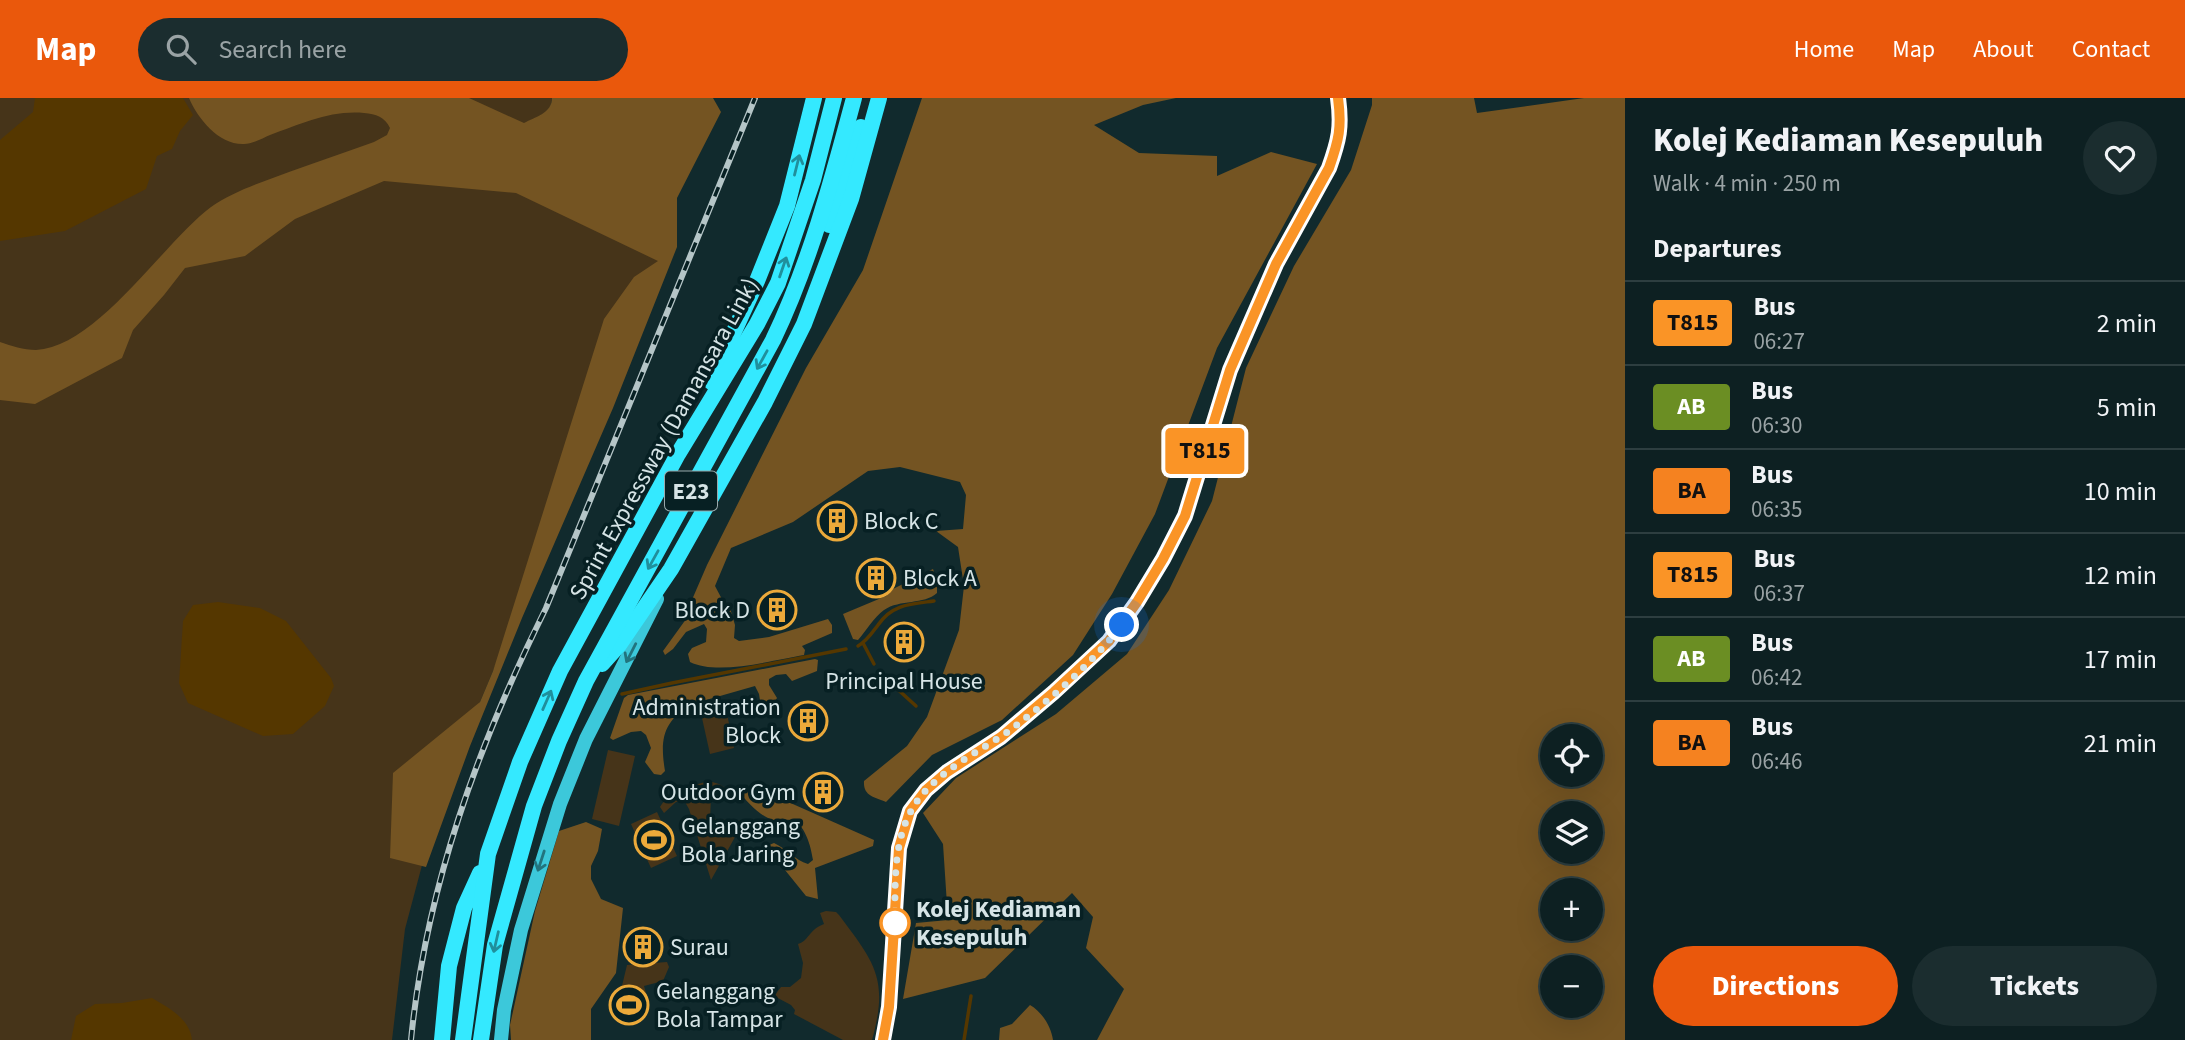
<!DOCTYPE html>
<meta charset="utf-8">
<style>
body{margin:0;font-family:"Source Sans 3",sans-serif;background:#1b2d2f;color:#f1f3f6;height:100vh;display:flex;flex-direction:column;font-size:26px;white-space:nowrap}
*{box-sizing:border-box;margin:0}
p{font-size:23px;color:#9aa3a5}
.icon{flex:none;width:38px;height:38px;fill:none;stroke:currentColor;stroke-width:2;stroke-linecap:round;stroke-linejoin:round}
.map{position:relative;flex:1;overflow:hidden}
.side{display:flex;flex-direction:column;background:#0d2022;width:560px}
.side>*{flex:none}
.badge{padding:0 14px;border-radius:5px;font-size:24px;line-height:46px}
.fabs{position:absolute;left:1540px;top:626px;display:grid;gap:14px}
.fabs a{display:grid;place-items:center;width:63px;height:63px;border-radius:50%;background:#0d2022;box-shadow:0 7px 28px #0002,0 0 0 2px #2d3e40;font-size:35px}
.you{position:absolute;width:35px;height:35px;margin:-18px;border:5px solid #fff;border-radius:50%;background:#1a73e8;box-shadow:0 0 0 10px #1a73e833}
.map>.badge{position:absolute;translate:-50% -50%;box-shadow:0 0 0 4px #fff}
h2{padding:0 28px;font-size:26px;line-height:63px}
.round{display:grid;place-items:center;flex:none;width:74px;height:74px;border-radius:37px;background:#1b2d2f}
.overview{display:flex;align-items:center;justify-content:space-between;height:119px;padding:0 28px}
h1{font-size:33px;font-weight:800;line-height:52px}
.cta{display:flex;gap:14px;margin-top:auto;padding:14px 28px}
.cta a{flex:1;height:80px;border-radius:42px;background:#ea580c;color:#fff;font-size:28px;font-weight:800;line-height:80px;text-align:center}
.cta a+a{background:#1b2d2f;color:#f1f3f6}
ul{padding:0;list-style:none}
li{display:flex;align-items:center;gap:21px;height:84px;padding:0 28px;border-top:2px solid #2d3e40}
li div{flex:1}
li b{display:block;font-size:26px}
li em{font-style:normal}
li .badge{min-width:77px;font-weight:700;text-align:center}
header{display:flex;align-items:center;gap:42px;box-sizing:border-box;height:98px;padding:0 35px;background:#ea580c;color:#fff}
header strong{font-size:33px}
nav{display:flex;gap:38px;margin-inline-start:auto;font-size:24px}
.search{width:490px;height:63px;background:#1b2d2f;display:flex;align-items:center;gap:18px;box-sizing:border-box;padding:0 24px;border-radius:38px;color:#9aa3a5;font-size:26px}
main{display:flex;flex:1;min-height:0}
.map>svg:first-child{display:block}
.green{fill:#463419}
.forest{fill:#745422;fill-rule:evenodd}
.water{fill:#553700}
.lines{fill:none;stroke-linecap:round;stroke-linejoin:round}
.stream{stroke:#553700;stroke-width:3.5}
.minor{stroke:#3c777f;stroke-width:10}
.major{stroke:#3cc8da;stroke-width:14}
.highway{stroke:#34e9ff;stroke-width:16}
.rail-casing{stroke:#b5c5c7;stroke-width:6}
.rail{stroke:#072023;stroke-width:3.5;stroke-dasharray:10;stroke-linecap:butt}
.oneway{stroke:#208f9c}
.oneway2{stroke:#22747e}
.line-casing{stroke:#fff;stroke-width:16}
.line{stroke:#fa9426;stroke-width:10}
.walk{stroke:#d6e4e6;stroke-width:7;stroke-dasharray:0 12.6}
.stop-dot{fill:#fff;stroke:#fa9426;stroke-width:3.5}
.labels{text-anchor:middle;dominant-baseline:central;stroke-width:7;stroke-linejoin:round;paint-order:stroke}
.shield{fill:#072023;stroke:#98a9ac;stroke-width:2}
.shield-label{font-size:23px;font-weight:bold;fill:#d6e4e6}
.street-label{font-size:24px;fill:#d6e4e6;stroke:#072023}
.poi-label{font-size:24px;fill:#d6e4e6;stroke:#072023;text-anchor:start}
.stop-label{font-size:24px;font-weight:bold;fill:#d6e4e6;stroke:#072023;text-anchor:start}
</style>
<header>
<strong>Map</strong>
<div class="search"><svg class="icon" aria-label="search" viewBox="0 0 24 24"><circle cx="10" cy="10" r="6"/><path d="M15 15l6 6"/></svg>Search here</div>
<nav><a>Home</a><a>Map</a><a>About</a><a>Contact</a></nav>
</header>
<main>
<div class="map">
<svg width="1625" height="942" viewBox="0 0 1625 942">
<rect width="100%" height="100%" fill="#112a2d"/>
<g class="green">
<path d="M0,0H552C552,16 535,19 524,26L659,163L493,573L480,604L457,636L405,831L392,942H0Z"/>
<polygon points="725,606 734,650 710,656 700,611"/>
<polygon points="608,652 635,658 619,728 592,721"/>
<path d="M709,683L719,686L742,700L711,699L710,721L744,723L711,782L689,711L685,704H676L664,715L660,709C670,692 692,688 709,683Z"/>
<polygon points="657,714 677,758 651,770 631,726"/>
<path d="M826,813L836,814L839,817C875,865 889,881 872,942H843L794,916L795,912L791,907L774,898L781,889H790L801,880L803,865L798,846C809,843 808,832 824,826L820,815Z"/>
<polygon points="667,864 669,869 663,883 644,888 649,905 640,909 633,890 621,892 627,867"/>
</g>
<g class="forest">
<path d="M189,0H469L524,25C535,19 552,15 552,0H713L721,14L677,100V149L613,310L522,520L470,648L426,769L390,760L393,675L480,604L493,573L604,221L634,179L658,163L516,95L384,83L295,121L245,158L185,170L164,197L133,232L122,260L35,306L0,302V244C12,248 23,252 36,252C97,249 164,144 211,109C234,93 262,84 289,74C317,64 346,54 374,44L387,37L390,30C385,19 376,16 364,15C330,12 301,26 270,37C263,40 252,46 244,46C219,47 198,21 189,0Z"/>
<path d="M922,0H1176L1143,7L1094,27L1139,55L1217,58V78L1271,54L1317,66L1217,250L1155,416L1112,496L1073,557L1002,622L932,657L886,704C874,699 863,698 864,683L907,648L927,619L959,532L964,488L958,449L936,433L963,431L966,397L960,384L900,369L868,373L793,424L731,450L715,488L724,505L729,507L735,527L734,540L739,543L769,539L828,521L832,527V535L802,548L805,552L804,557C773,562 718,578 690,564L688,556L692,550L706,544L707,531L704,526L686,534L673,551L665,557L663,553L689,517L691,504L707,467L806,270L863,172Z"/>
<path d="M1372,0H1474L1477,15L1584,0H1625V942H1097L1124,891L1086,850L1093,819L1072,795L985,880L903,901L916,825L948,822L943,746L923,715L956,680L1056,616L1127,556L1169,492L1212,403L1246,270L1294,168L1351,72L1372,7ZM1552,639H1591V677H1552ZM1552,716H1591V754H1552ZM1552,793H1591V831H1552ZM1552,870H1591V908H1552Z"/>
<path d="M933,471L937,483V495C924,507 900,501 884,512C874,519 866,533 858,542L853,541L843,516L886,498L893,491Z"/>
<path d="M815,561L818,562L817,573L792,583L786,576L776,577L769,581V587L777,600L769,612L761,609L759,596L755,588L692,606C662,624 660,642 665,673L661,677L654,676L645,664L651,650L646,637L641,633L631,634L613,642L610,640L624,600L628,597Z"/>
<path d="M740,687L786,703L874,742L873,748L815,770L818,801L806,798L768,751L769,747L774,745C787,751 795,762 808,766L813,762C811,749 805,724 790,722C784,721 778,723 773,722C761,719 747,704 739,694Z"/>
<polygon points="586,724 602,731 598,753 591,768 591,781 601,801 623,810 616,875 591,911 591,942 511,942 510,927 535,813 559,733"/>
<path d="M1030,907C1042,914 1051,928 1053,942H999L1000,930L1012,926Z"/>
</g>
<g class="water">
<polygon points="35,0 183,0 193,17 180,33 172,51 157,58 146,91 65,133 0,143 0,42 33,14"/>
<polygon points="218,504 260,510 286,523 331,580 334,588 325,608 293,636 263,638 188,605 179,585 183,523 193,507"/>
<path d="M152,900C169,910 190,921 192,942H71L76,918L95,906L122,905Z"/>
</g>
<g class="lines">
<g class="stream">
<polyline points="863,545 874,566"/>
<path d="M858,548C867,543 872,535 878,527C892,506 911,506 934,503"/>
<polyline points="883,578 916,608"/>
<polyline points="622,596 672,585 846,551"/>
<polyline points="964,942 971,898"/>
</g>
<path class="minor" d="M883,942L889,909L899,750L910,713L927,692L947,674L1001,639L1054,595L1109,543L1137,504L1163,461L1185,418L1230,272L1276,166L1329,70C1339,42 1342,29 1338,0"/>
<polyline class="major" points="501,942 504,912 521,832 560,706 586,641 657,501"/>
<g class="highway">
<polyline points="829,127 861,29"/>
<polyline points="711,284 757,183 787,108 814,0"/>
<polyline points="602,566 619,547 671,471 765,304 804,226 851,101 879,0"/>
<polyline points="442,942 449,868 464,810 480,775"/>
<polyline points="463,942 488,756 520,664 560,573 678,356 757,226 778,185 813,82 834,0"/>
<path d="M481,942L495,847L534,708L559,643L586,583L773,242C810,165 832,82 854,0"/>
</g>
<defs>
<path id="rail" d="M411,942C426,789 478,647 546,510L755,0"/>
</defs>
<use href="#rail" class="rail-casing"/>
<use href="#rail" class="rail"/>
</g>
<defs><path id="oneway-shaft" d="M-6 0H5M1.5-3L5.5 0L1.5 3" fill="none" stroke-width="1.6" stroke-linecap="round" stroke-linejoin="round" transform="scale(1.75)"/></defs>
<g class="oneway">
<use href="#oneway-shaft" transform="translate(797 67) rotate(-76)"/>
<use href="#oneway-shaft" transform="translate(783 169) rotate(-71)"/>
<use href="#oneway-shaft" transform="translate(762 262) rotate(119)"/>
<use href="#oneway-shaft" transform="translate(653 462) rotate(119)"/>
<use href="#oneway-shaft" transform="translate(547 602) rotate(-66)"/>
<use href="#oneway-shaft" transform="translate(496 844) rotate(103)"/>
</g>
<g class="oneway2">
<use href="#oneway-shaft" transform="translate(631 555) rotate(117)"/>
<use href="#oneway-shaft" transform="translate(541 763) rotate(108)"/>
</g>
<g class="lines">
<defs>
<path id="line" d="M883,942L889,909L899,750L910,713L926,692L947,674L1001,639L1054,594L1109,543L1137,504L1163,461L1185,418L1230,272L1276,166L1329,70C1339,42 1342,29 1338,0"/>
</defs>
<use href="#line" class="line-casing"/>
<use href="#line" class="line"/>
<path class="walk" d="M895,825C895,791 893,747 910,715C930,675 979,655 1013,630C1052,600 1092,565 1122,527"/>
</g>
<defs>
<symbol id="building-ring" viewBox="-11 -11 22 22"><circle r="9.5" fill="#072023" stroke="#eba93a" stroke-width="1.5"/><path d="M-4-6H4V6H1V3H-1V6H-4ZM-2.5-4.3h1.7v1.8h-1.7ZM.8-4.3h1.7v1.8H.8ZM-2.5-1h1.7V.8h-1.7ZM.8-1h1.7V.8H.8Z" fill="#eba93a"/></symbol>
<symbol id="stadium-ring" viewBox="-11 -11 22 22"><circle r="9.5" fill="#072023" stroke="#eba93a" stroke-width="1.5"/><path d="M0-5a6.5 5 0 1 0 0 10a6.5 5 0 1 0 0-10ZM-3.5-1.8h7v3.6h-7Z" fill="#eba93a"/></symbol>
</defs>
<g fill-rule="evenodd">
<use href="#building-ring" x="815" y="401" width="44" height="44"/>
<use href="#building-ring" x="854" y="458" width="44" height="44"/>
<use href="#building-ring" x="755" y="490" width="44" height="44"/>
<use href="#building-ring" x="882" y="522" width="44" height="44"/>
<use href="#building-ring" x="786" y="601" width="44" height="44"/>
<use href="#building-ring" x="801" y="672" width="44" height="44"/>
<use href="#stadium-ring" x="632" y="720" width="44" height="44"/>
<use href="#building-ring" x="621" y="827" width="44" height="44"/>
<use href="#stadium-ring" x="607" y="885" width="44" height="44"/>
</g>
<circle class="stop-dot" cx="895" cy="825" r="14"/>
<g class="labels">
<rect class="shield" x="665" y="373.5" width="52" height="39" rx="5"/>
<g class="shield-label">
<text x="691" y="393">E23</text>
</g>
<g class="street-label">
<text transform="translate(664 341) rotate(-61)">Sprint Expressway (Damansara Link)</text>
</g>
<g class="poi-label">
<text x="864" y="423">Block C</text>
<text x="903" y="480">Block A</text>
<text x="750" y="512" text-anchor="end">Block D</text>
<text x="904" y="583" text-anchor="middle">Principal House</text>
<text x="781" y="609" text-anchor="end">Administration<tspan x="781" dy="28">Block</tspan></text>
<text x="796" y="694" text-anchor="end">Outdoor Gym</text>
<text x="681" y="728">Gelanggang<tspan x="681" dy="28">Bola Jaring</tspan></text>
<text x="670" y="849">Surau</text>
<text x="656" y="893">Gelanggang<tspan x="656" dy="28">Bola Tampar</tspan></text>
</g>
<g class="stop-label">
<text x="916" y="811">Kolej Kediaman<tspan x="916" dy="28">Kesepuluh</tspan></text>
</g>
</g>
</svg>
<div class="fabs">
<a><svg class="icon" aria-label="locate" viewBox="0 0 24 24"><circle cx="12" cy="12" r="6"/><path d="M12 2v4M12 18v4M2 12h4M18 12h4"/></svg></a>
<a><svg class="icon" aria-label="layers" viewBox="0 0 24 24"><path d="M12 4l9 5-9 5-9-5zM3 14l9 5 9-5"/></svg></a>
<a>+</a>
<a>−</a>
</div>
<div class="you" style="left:1122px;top:527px"></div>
<b class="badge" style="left:1205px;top:353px;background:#fa9426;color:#111">T815</b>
</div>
<section class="side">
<div class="overview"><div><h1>Kolej Kediaman Kesepuluh</h1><p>Walk · 4 min · 250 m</p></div><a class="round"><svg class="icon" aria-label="heart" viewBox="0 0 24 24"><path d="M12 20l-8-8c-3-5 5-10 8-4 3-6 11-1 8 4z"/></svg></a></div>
<h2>Departures</h2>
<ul>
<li><span class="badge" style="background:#fa9426;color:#111">T815</span><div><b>Bus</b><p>06:27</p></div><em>2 min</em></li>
<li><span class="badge" style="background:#6b8e23;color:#fff">AB</span><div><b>Bus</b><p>06:30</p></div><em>5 min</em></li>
<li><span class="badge" style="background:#f58220;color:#111">BA</span><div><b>Bus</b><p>06:35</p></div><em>10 min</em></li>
<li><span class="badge" style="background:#fa9426;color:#111">T815</span><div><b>Bus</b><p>06:37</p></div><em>12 min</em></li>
<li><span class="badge" style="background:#6b8e23;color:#fff">AB</span><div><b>Bus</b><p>06:42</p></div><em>17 min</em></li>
<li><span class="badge" style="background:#f58220;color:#111">BA</span><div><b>Bus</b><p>06:46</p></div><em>21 min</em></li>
</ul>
<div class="cta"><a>Directions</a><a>Tickets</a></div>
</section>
</main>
